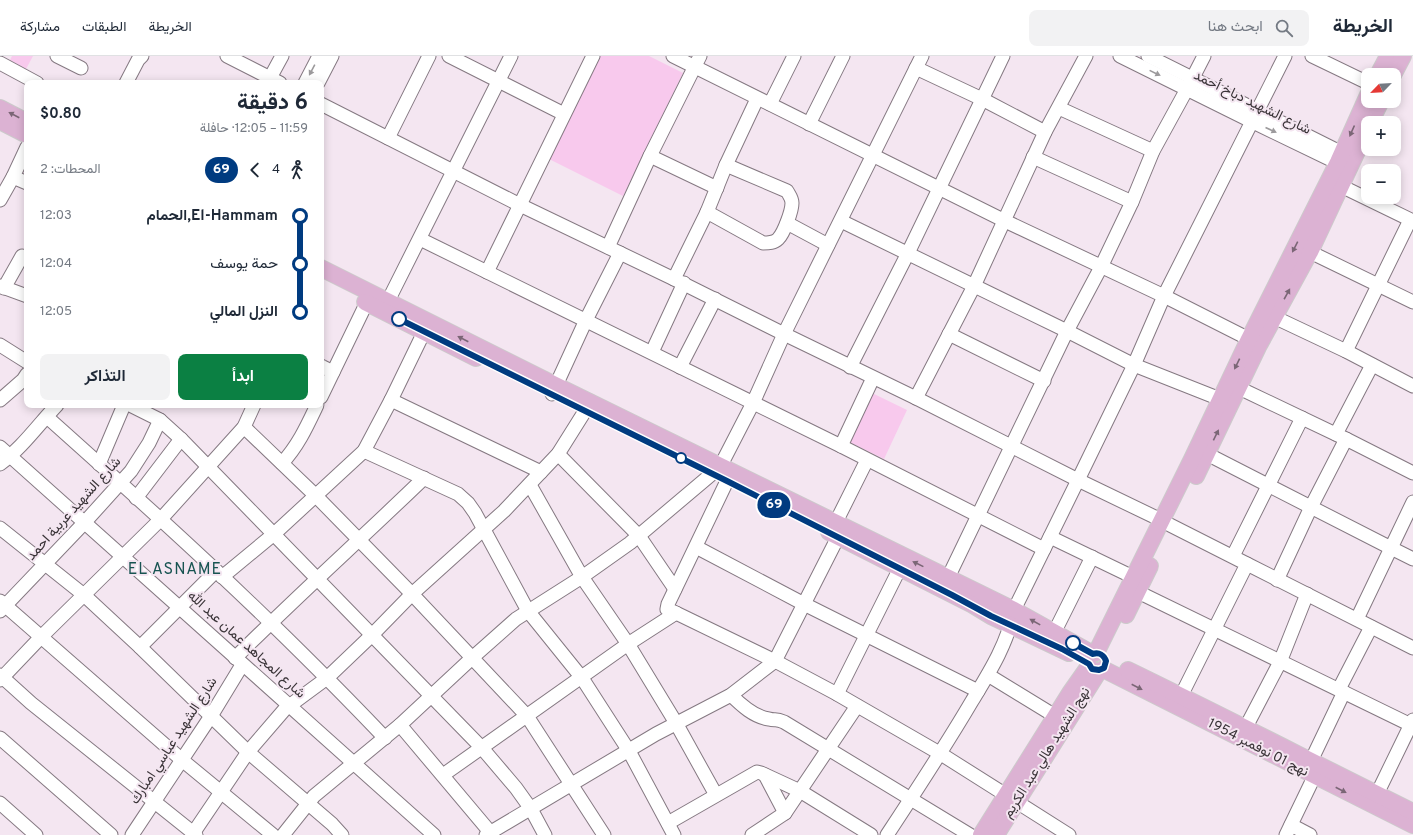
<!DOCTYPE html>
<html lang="ar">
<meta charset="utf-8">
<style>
body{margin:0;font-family:Overpass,Vazirmatn,sans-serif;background:#f2f2f3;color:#1f2937;direction:rtl;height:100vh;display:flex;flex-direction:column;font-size:15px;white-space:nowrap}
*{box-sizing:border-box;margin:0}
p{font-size:13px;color:#747a83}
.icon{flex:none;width:22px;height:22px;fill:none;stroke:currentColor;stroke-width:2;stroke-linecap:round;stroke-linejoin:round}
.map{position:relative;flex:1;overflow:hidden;direction:ltr}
.details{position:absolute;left:24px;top:24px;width:300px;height:328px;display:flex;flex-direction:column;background:#fff;border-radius:8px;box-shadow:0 2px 10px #0003;direction:rtl}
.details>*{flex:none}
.badge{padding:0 8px;border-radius:13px;font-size:14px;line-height:26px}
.needle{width:26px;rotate:245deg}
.tools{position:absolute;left:1361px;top:12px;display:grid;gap:8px}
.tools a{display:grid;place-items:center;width:40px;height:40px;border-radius:8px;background:#fff;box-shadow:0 2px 10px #0003;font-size:20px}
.map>.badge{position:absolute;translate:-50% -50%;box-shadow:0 0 0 2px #fff}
.legs{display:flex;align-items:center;gap:6px;height:44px;padding:0 16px;font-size:13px}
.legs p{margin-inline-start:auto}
.headline{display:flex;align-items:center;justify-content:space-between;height:68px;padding:0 16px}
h1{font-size:22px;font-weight:700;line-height:30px}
.cta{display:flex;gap:8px;margin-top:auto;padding:8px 16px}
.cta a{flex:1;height:46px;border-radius:8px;background:#0b8043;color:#fff;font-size:16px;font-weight:700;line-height:46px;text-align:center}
.cta a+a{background:#f2f2f3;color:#1f2937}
ul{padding:0 16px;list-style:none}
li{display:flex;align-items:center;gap:14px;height:48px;font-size:15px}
li i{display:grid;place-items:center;width:6px;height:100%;margin:0 5px;background:currentColor}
li i::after{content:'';width:10px;height:10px;margin:-5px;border:3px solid;border-radius:50%;background:#fff}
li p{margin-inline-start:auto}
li:first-child i{background:linear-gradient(#0000 50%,currentColor 0)}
li:last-child i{background:linear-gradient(currentColor 50%,#0000 0)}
header{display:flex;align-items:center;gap:24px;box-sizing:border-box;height:56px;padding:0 20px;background:#fff;border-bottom:1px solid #e0e1e3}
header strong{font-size:19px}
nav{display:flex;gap:22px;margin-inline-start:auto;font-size:14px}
.search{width:280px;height:36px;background:#f2f2f3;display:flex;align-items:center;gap:10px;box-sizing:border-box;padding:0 14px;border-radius:8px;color:#747a83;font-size:15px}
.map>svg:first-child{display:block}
.grass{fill:#f8c9ed}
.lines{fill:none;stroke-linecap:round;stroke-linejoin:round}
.minor-casing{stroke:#857982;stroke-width:15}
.major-casing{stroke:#cccacb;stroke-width:18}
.minor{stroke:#fff;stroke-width:13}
.major{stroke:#dcb2d3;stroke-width:16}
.oneway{fill:#9c9a9c}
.oneway2{fill:#7b6676}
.line-1-casing{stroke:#fff;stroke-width:9}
.line-1{stroke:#003b80;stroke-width:6}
.stop-1-dot{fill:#fff;stroke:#003b80;stroke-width:2}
.labels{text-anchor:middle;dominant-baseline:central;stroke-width:4;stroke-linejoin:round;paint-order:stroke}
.street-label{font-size:14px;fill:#3a3438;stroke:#f4e6f1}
.quarter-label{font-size:16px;letter-spacing:1px;fill:#185452;stroke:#f4e6f1}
</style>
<header>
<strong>الخريطة</strong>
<div class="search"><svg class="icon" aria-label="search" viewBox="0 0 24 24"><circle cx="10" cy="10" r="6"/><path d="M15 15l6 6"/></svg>ابحث هنا</div>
<nav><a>الخريطة</a><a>الطبقات</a><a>مشاركة</a></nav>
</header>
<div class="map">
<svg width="1413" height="779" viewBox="0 0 1413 779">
<rect width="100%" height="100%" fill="#f4e6f1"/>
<g class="grass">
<polygon points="12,0 33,0 26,13 10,4"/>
<polygon points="600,0 649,0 683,17 623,140 549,103"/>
<polygon points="872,337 907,354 884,403 849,386"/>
</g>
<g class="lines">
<defs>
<g id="minor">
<polyline points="57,0 81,12"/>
<polyline points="227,0 280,27"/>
<polyline points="449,0 564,58"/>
<polyline points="673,0 1005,165 1164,240 1249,283"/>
<polyline points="1120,0 1253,66 1346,111"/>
<polyline points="1148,0 1350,101"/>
<polyline points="1312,0 1368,27"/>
<polyline points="0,7 37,27"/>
<polyline points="916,12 982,43 1045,76"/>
<polyline points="270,22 282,0"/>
<polyline points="126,27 138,4 142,0"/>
<polyline points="305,27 319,0"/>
<polyline points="318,27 332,0"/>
<polyline points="321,48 520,149 674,223 784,278 916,342 1078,424 1161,464"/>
<polyline points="770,48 794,0"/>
<polyline points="1059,52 1153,95"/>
<polyline points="809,68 843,0"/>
<polyline points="388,82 429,0"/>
<polyline points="650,100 717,132"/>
<polyline points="1033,101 1132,146"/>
<polyline points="13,121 27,127"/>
<polyline points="1341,130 1413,165"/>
<polyline points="0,144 13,121 27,91"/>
<path d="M707,156L763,187C769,187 774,187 778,183C784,177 792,155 792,147C792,142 789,139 787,135L726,109"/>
<polyline points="841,165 1067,275 1134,309 1220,343"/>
<polyline points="787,167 828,189"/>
<polyline points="420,183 841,390 1044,493"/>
<polyline points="608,191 650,100 700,0"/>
<polyline points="1310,196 1413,246"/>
<polyline points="487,216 593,0"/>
<polyline points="674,223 707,156 726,109 757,43"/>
<polyline points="0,230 27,240"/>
<polyline points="4,232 22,200"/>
<polyline points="384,253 511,0"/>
<polyline points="1274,261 1346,295 1413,330"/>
<polyline points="949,278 1044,325"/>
<polyline points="0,289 27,306"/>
<polyline points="1346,295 1410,164"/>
<polyline points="652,296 684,227"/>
<polyline points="321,310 333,316"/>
<polyline points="680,311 715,243"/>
<polyline points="850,311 908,197 1003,0"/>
<polyline points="1239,332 1346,383 1413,417"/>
<polyline points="552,338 586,264 620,197"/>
<polyline points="321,341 367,246"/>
<polyline points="916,342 974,230 1045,76 1086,0"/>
<polyline points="0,344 23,324 27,318"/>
<polyline points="391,344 541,416"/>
<polyline points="130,349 160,364 181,383 482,692 516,732 531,753 545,779"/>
<path d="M47,361C123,429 199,497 272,568C310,605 348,643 385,682"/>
<polyline points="244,371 316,440 412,538 527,660 604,779"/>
<polyline points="1336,378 1372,309"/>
<polyline points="841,390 873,322"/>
<polyline points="0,391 434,779"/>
<polyline points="364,395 458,438 468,447 475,457 528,555 582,622 629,695 674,779"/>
<polyline points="558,398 639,480 675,533"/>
<polyline points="1207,398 1391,492 1413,446"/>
<path d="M282,407C298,390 307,370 317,349"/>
<path d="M0,408C22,392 38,369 57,349"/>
<polyline points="99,408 124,349"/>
<polyline points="530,429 582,521 628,588 676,667 716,739"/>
<polyline points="136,442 181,383"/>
<polyline points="1170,469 1247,508 1181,640"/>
<polyline points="0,472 84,539 140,591 248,696 332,768 342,779"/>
<polyline points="832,474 867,404"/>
<polyline points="1050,481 1133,521"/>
<polyline points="696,491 804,548 978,635"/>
<polyline points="1233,500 1302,362"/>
<polyline points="1247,508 1413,592"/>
<polyline points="222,521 274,478 364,395 391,344 424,276"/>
<polyline points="1277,524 1311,451 1346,383"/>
<polyline points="944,530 1067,275 1101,211 1132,146 1153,95 1187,33 1204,0"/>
<polyline points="1138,536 1413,670"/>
<polyline points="0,545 182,704 273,779"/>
<polyline points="0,555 85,466 131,415 149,387 160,364"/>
<polyline points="676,557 775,605 837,638 941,698 1069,779"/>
<polyline points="1357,563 1391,492 1413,503"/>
<polyline points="1054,577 1092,501"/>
<polyline points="140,591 216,515"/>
<path d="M235,602C297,540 362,482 424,422"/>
<polyline points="0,619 31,647 196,779"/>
<polyline points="988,619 1055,660"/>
<polyline points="0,624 41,581 161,463 244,371 254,349"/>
<polyline points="1339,633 1371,571"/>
<polyline points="837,638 900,512"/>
<path d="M731,639C741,649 754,661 769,663C776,665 775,662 784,666L970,779"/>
<polyline points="400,669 490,776"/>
<polyline points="1246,671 1280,606 1307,538"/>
<polyline points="0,682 111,779"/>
<polyline points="1311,705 1344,636"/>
<polyline points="443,719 628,588 676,557 667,553 668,548 727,425"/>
<polyline points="765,719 785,757"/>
<polyline points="1377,738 1413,664"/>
<polyline points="0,747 36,779"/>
<polyline points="668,767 757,716 761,717 800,735 871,779"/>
<polyline points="1291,769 1310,779"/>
<polyline points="132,779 211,660 242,609"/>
<polyline points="192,779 248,696 285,653 327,622 372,579 412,538 504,455 558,398 585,355 590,345"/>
<polyline points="283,779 314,740 400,669 472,602 516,563 582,521 630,487 720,411 753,347 784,278 922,0"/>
<polyline points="486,779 656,678 731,639 775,605 838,481"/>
<polyline points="752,779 785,757 857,650"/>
<path d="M887,779C916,735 945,691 972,645C989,617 1008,587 1014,554L1078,424L1134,309L1164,240L1285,0"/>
<polyline points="1286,779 1314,721"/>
</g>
<g id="major">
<polyline points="1378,19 1388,0"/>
<polyline points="1393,19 1403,0"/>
<polyline points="0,52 27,66"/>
<polyline points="0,65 27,79"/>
<polyline points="1370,67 1381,45"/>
<polyline points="321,212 555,329 1014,554 1093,598"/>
<polyline points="365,246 476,302"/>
<polyline points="1196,420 1258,291 1310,196 1368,72"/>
<polyline points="829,476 973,549 991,560 1069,597"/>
<polyline points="1126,559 1150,510"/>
<polyline points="1096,597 1192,403 1249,283 1338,106 1368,39"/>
<polyline points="1103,613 1413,769"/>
<path d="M1128,614C1223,660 1318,709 1413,756"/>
<polyline points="981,779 1070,637 1089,610"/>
<polyline points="996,779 1099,615"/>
</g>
</defs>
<use href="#minor" class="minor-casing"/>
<use href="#major" class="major-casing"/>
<use href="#minor" class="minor"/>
<use href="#major" class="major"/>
</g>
<defs><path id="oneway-solid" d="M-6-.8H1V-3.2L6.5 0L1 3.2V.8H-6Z"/></defs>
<g class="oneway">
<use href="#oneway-solid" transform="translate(312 14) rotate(118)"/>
<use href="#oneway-solid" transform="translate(1155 17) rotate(26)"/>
<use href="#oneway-solid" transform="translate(1271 74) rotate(24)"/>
</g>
<g class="oneway2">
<use href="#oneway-solid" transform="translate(14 59) rotate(-152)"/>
<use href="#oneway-solid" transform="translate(1352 75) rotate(114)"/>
<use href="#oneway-solid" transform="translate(1295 191) rotate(117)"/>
<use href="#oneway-solid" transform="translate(1287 238) rotate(-61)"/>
<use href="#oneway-solid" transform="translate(463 283) rotate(-153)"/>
<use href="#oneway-solid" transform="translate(1237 308) rotate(116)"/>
<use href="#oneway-solid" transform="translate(1216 379) rotate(-64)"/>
<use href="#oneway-solid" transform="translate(918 508) rotate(-154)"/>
<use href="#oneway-solid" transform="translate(1035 566) rotate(-151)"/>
<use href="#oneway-solid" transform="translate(1137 631) rotate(27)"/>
<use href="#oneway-solid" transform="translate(1341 734) rotate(27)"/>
</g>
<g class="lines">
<defs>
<path id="line-1" d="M399,263L727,425L952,539L991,560L1062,593L1089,608L1092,613L1099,614L1104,612L1106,605C1104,599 1099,596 1093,598L1073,587"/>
</defs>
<use href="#line-1" class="line-1-casing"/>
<use href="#line-1" class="line-1"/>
</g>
<g class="stop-1-dot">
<circle cx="399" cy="263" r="7"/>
<circle cx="681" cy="402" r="5"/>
<circle cx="1073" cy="587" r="7"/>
</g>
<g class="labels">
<g class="street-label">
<text transform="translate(1252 47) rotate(26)">شارع الشهيد دباخ أحمد</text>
<text transform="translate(74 453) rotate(-48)">شارع الشهيد عربية احمد</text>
<text transform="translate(246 589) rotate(42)">شارع المجاهد عمان عبد الله</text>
<text transform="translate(174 685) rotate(-57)">شارع الشهيد عباسي امبارك</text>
<text transform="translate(1258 692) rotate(27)">نهج 01 نوفمبر 1954</text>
<text transform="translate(1047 697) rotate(-58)">نهج الشهيد هالي عبد الكريم</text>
</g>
<g class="quarter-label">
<text x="175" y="514">EL ASNAME</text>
</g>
</g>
</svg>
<div class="tools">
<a><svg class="needle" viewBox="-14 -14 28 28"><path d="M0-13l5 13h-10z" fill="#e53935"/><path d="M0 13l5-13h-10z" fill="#747a83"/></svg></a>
<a>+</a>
<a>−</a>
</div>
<b class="badge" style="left:774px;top:449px;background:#003b80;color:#fff">69</b>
<section class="details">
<div class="headline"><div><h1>6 دقيقة</h1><p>11:59 – 12:05 · حافلة</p></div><b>$0.80</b></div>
<div class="legs"><svg class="icon" aria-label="walk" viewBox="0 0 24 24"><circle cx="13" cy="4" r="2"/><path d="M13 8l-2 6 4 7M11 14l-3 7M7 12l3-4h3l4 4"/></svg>4<svg class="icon" aria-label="back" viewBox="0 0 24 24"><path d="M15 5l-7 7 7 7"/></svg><b class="badge" style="background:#003b80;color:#fff">69</b><p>المحطات: 2</p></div>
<ul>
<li><i style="color:#003b80"></i><b>El-Hammam,الحمام</b><p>12:03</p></li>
<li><i style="color:#003b80"></i><span>حمة يوسف</span><p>12:04</p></li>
<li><i style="color:#003b80"></i><b>النزل المالي</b><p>12:05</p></li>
</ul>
<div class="cta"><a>ابدأ</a><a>التذاكر</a></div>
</section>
</div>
